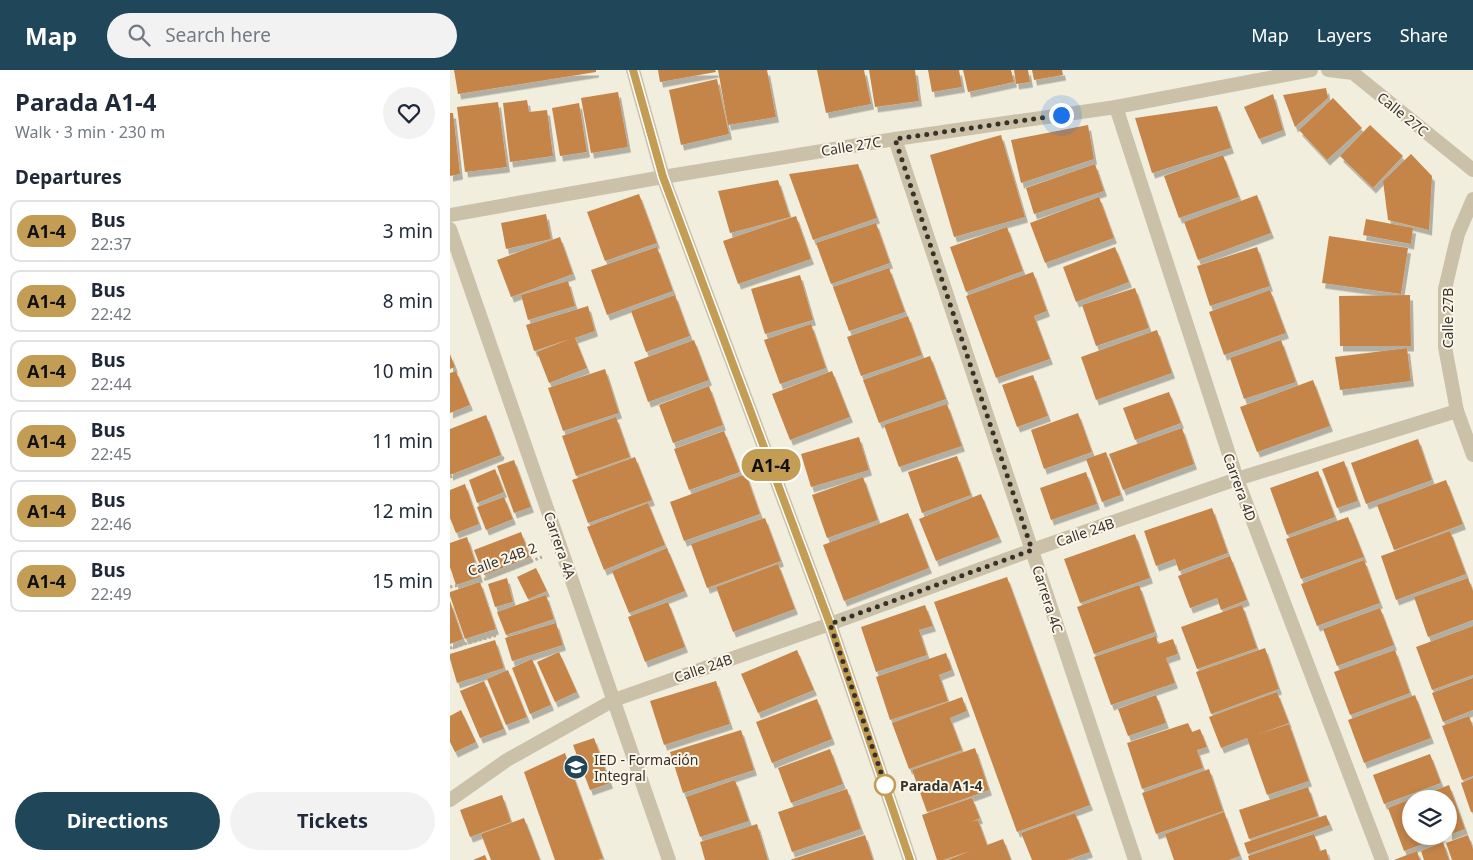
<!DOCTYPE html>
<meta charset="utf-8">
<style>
body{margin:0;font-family:"Noto Sans",sans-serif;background:#f2f2f3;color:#1f2937;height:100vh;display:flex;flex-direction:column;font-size:19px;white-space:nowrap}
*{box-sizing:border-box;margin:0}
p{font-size:16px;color:#747a83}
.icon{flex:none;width:28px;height:28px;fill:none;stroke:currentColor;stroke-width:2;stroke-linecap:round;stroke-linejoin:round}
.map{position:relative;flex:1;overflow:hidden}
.drawer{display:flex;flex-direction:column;background:#fff;width:450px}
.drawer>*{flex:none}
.badge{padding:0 10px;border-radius:16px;font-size:18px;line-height:32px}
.tools{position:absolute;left:952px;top:720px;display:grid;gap:10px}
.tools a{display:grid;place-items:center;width:55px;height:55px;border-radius:50%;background:#fff;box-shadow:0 2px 8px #0003;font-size:25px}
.you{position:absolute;width:25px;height:25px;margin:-12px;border:4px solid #fff;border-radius:50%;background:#1a73e8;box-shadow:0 0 0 8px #1a73e833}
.map>.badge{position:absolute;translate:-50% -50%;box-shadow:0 0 0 2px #fff}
h2{padding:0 15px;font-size:19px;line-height:45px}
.round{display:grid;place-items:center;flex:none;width:52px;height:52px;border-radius:26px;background:#f2f2f3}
.summary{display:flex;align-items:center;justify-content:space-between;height:85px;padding:0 15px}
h1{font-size:24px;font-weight:700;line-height:38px}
.action{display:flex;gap:10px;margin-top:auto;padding:10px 15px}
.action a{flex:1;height:58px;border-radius:30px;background:#1f4759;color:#fff;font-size:20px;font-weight:700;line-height:58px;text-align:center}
.action a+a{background:#f2f2f3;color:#1f2937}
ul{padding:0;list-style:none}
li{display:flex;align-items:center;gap:15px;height:62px;margin:0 10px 8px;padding:0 5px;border:2px solid #e0e1e3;border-radius:10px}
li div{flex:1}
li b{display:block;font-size:19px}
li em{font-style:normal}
li .badge{min-width:55px;font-weight:700;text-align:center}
header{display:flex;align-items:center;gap:30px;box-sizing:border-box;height:70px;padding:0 25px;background:#1f4759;color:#fff}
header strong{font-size:24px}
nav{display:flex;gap:28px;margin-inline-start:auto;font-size:18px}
.search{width:350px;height:45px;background:#f2f2f3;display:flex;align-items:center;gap:12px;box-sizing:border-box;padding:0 18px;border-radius:28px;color:#747a83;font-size:19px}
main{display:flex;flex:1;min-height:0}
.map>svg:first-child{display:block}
.building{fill:#c58549;filter:url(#shadow)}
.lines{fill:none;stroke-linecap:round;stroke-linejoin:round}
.path{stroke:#b6ab93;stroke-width:3;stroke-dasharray:2.5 2.5;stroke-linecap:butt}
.minor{stroke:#cbc1a9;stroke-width:14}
.tertiary{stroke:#cbc1a9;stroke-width:14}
.line-casing{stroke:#fff;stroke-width:11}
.line{stroke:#c49d54;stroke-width:8}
.walk{stroke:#383129;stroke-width:5;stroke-dasharray:0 9}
.stop-dot{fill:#fff;stroke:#c49d54;stroke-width:2.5}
.labels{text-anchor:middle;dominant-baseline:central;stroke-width:4;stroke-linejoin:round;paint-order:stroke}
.street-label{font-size:14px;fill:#383129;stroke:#faf6ea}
.poi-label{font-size:14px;fill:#383129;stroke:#faf6ea;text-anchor:start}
.stop-label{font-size:14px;font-weight:bold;fill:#383129;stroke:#faf6ea;text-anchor:start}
</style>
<header>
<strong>Map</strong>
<div class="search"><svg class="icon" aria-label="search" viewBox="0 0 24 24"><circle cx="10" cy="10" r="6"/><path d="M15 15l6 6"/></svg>Search here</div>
<nav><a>Map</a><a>Layers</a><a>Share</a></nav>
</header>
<main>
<section class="drawer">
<div class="summary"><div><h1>Parada A1-4</h1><p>Walk · 3 min · 230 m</p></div><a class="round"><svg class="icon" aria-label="heart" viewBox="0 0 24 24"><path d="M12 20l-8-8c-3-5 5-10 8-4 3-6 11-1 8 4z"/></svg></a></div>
<h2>Departures</h2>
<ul>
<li><span class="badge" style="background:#c49d54;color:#111">A1-4</span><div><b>Bus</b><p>22:37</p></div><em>3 min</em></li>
<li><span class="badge" style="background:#c49d54;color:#111">A1-4</span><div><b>Bus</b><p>22:42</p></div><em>8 min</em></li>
<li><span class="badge" style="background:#c49d54;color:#111">A1-4</span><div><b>Bus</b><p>22:44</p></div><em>10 min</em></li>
<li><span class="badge" style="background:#c49d54;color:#111">A1-4</span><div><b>Bus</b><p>22:45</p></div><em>11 min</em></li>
<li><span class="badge" style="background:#c49d54;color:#111">A1-4</span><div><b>Bus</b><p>22:46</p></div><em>12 min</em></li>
<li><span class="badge" style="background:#c49d54;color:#111">A1-4</span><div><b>Bus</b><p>22:49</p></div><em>15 min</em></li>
</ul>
<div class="action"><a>Directions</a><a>Tickets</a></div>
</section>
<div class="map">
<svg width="1023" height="790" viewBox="0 0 1023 790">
<defs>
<filter id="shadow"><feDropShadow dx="3" dy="5.5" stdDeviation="0" flood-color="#0004"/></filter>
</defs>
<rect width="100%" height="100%" fill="#f2eede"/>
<g class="building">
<polygon points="4,0 146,0 146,2 8,24"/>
<polygon points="208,0 265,0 266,2 210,12"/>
<polygon points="268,0 317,0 326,47 278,55"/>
<polygon points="367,0 414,0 421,34 376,43"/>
<polygon points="419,0 465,0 469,31 425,37"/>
<polygon points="478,0 509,0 512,17 482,22"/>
<polygon points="513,0 561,0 564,12 518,22"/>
<polygon points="564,0 578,0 580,12 566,14"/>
<polygon points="582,0 612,0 613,5 584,10"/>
<polygon points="267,9 279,64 231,75 219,20"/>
<polygon points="876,18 878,28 845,57 833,25"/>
<polygon points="168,22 178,77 141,83 131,28"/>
<polygon points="823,24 833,60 809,69 794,37"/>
<polygon points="883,28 912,58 877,90 849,60"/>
<polygon points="77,30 79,42 97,40 103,86 60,92 53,33"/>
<polygon points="48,32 57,97 15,102 7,37"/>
<polygon points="129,33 137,82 110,86 102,38"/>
<polygon points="767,36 781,78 702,103 685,48"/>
<polygon points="0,43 3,43 10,104 0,106"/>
<polygon points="638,55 644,89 571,113 561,70"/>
<polygon points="920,55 953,86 923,118 890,86"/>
<polygon points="551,65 575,147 504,167 480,85"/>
<polygon points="961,84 982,106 979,160 938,150 933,111"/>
<polygon points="773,85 789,127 729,148 714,106"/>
<polygon points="408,94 427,148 363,170 339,104"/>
<polygon points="645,94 654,121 584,144 576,118"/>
<polygon points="328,110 340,147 280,163 268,121"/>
<polygon points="189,124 207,173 155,191 137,142"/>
<polygon points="807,125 821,163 748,190 734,152"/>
<polygon points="649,127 664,168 595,193 580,153"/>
<polygon points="96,144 101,169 56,179 51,153"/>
<polygon points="346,146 361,189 288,214 273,171"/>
<polygon points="916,149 963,158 961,174 913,165"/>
<polygon points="426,153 440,193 381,214 366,173"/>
<polygon points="557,157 573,201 516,222 500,177"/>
<polygon points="879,166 958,178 951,224 872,213"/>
<polygon points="110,167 123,204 61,227 47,190"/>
<polygon points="207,177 223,221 157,245 141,200"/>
<polygon points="665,177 679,212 626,232 613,197"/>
<polygon points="807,177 820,216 760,236 747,196"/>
<polygon points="439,198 455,242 399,261 383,217"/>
<polygon points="583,202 597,241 584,246 600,289 546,308 516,226"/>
<polygon points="350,205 363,250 315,264 301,219"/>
<polygon points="118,211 125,236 78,250 71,225"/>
<polygon points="685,218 699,258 646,276 632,235"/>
<polygon points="820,220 836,263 774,285 759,242"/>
<polygon points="225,225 240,266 196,282 181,241"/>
<polygon points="960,225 961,276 890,276 889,226"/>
<polygon points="138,236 145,261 125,268 137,298 99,313 87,282 120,269 84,281 76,255"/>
<polygon points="458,246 472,285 411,306 397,267"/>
<polygon points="361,254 376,298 330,314 314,270"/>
<polygon points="707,260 722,303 646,330 631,287"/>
<polygon points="244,270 259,310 198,332 184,292"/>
<polygon points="831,270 846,312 794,329 780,288"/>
<polygon points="957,278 961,311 890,320 885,287"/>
<polygon points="0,284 5,297 0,299"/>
<polygon points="480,286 496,329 429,353 413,310"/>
<polygon points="155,299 169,343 113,361 98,318"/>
<polygon points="6,301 20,335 0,343 0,303"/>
<polygon points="382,301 400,347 340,370 322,324"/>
<polygon points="583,305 598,346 567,357 552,315"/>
<polygon points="863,310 880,356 807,382 790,337"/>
<polygon points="259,316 273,355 223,373 209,335"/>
<polygon points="719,322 731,353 685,370 673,338"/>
<polygon points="497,334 512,376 449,397 434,355"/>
<polygon points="628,343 642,382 594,399 581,360"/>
<polygon points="36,345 51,385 0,405 0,359"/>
<polygon points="166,347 180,387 126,406 112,366"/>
<polygon points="732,358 744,394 673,420 659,384"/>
<polygon points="274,361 290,402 239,420 224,379"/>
<polygon points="409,367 419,400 361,417 351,384"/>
<polygon points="968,369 982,410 916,434 901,393"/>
<polygon points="656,382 671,425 652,432 636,389"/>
<polygon points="507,386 521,425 472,443 458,402"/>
<polygon points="185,387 202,430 138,453 122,410"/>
<polygon points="64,390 81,437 64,443 47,396"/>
<polygon points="894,391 908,431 887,438 872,399"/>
<polygon points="45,399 54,422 27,433 19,410"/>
<polygon points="868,401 885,447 837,465 820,418"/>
<polygon points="636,402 647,434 601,450 590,418"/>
<polygon points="296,404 310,444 234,471 220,432"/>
<polygon points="413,407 428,450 377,468 362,425"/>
<polygon points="996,410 1013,454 944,480 927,435"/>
<polygon points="15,414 29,454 6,463 0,448 0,420"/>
<polygon points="531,424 549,467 486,491 469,449"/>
<polygon points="54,427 63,449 36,460 27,437"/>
<polygon points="198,433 215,475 154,500 137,457"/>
<polygon points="762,438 778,483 729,501 725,489 706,496 694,461"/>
<polygon points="458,443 479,498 394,531 373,475"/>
<polygon points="898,447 914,487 851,509 836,469"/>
<polygon points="315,448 331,491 257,518 241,474"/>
<polygon points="1000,461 1016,504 946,530 931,486"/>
<polygon points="71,462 80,487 34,505 24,480"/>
<polygon points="685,464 700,508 630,533 614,489"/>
<polygon points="17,467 30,507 6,515 0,497 0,473"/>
<polygon points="217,478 235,521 179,543 162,501"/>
<polygon points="780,486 797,530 771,540 767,528 740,538 728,506"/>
<polygon points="914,490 930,533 867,556 851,514"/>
<polygon points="328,494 345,539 283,562 266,517"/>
<polygon points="86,498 97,521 78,529 67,507"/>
<polygon points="557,507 640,735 567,762 484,532"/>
<polygon points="57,508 63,532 45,537 38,514"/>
<polygon points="1018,508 1023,521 1023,550 978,567 964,527"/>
<polygon points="30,512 46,559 15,569 0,526 0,522"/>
<polygon points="689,515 705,562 644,584 627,537"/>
<polygon points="96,525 104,549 56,565 47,542"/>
<polygon points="0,531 13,569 0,574"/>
<polygon points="218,532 235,577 195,592 178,547"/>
<polygon points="475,535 483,556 469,560 477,585 426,602 411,557"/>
<polygon points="792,535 807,578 747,599 731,557"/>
<polygon points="930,538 944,575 887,596 873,559"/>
<polygon points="106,553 113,575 62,591 55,568"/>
<polygon points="1023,556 1023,605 982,620 966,577"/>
<polygon points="706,566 708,574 723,569 728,584 716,588 725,613 661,635 644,587"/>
<polygon points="45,570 54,598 7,613 0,589 0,584"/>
<polygon points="815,578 829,619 761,644 746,602"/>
<polygon points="347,580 364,620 308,643 291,604"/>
<polygon points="945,580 960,623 900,645 884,602"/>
<polygon points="109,582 127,622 105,632 87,592"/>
<polygon points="496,583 502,600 489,605 498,631 440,650 426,607"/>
<polygon points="82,589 101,635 80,644 62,598"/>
<polygon points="58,600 77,647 56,655 37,609"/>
<polygon points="1023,608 1023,640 993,652 982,623"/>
<polygon points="34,611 54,659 30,668 10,621"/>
<polygon points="266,611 280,654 214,675 200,631"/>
<polygon points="827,622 839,653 809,664 839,654 859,711 817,725 797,668 771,678 759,647"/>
<polygon points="706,625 716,653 678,666 668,639"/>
<polygon points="965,625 981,668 914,693 898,650"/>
<polygon points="512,627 517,641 500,648 512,680 459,699 442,653"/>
<polygon points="367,629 382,669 322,693 306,652"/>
<polygon points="11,640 26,672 5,682 0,672 0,646"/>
<polygon points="1019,646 1023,657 1023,706 1012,710 992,656"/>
<polygon points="738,653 742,662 750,659 757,677 747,680 753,698 692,719 677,673"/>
<polygon points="291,660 304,700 233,723 220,682"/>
<polygon points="144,668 160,713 140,720 123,675"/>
<polygon points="525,678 539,720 477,742 462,700"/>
<polygon points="380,679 393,714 341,733 328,698"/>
<polygon points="115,683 153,788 148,790 105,790 74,702"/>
<polygon points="980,684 991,713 934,734 923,705"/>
<polygon points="759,699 773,741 706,764 692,723"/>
<polygon points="1023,708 1023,742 1021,742 1011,713"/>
<polygon points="285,710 299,751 250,767 236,727"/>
<polygon points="999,715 1015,759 999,765 999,729 963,729"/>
<polygon points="858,717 868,746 799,769 789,740"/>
<polygon points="397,719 411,759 342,782 328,742"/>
<polygon points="52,725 61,752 20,767 10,740"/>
<polygon points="522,728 530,748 521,752 528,750 537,775 553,769 561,790 498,790 520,781 493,790 487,790 472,745"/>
<polygon points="961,729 961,766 994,766 954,781 938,738"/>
<polygon points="774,742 790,786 779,790 724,790 715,764"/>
<polygon points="625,743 640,782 617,790 582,790 571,763"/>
<polygon points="876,745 880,755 798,784 794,773"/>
<polygon points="74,748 90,790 41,790 31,764"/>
<polygon points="307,754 318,790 255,790 250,772"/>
<polygon points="864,764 870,781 876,779 879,790 799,790 798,786"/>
<polygon points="415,765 423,790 340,790"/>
<polygon points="1018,765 1023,779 1023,790 1002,790 996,773"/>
<polygon points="993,772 999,790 974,790 971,781"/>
<polygon points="967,781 970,790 944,790"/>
<polygon points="35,785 37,790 23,790"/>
</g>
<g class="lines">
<g class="path">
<polyline points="0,407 56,387"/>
<polyline points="0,517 33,510 92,487"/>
<polyline points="0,578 48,565"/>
</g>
<g class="minor">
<polyline points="878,0 903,3 1023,100"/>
<polyline points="666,37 787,409 932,790"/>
<polyline points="445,69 685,790"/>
<polyline points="1023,129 1008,164 995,219 995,277 1007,341 1023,385"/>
<polyline points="0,145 213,107 445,69 666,37 861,0"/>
<polyline points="0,159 219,790"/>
<polyline points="0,730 57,690 164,630 380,554 582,480 787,409 1007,341"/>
</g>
<polyline class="tertiary" points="183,0 213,107 380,554 460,790"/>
</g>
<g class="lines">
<defs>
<polyline id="line" points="183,0 213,107 380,554 460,790"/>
</defs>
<use href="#line" class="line-casing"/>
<use href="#line" class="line"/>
<polyline class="walk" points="435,715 436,717 380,554 582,480 445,69 611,45"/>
</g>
<defs>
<symbol id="school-disc" viewBox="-11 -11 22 22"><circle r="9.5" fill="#1f4759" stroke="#faf6ea"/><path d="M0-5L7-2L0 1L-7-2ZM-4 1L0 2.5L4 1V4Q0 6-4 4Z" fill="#fff"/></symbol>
</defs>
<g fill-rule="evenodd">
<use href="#school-disc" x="112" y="683" width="28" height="28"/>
</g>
<circle class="stop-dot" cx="435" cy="715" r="10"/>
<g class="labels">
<g class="street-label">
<text transform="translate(953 44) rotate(39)">Calle 27C</text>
<text transform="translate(401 76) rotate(-9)">Calle 27C</text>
<text transform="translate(997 248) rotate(-90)">Calle 27B</text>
<text transform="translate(790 417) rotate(70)">Carrera 4D</text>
<text transform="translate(635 462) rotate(-19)">Calle 24B</text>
<text transform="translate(110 475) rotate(71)">Carrera 4A</text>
<text transform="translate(52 489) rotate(-20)">Calle 24B 2</text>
<text transform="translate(598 529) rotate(72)">Carrera 4C</text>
<text transform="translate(253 598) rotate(-19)">Calle 24B</text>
</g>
<g class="poi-label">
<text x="144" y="689">IED - Formación<tspan x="144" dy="16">Integral</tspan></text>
</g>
<g class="stop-label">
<text x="450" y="715">Parada A1-4</text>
</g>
</g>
</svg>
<div class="tools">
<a><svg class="icon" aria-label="layers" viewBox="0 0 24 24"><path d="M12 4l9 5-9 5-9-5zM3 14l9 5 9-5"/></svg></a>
</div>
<div class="you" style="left:611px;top:45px"></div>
<b class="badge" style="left:321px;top:395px;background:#c49d54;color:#111">A1-4</b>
</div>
</main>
